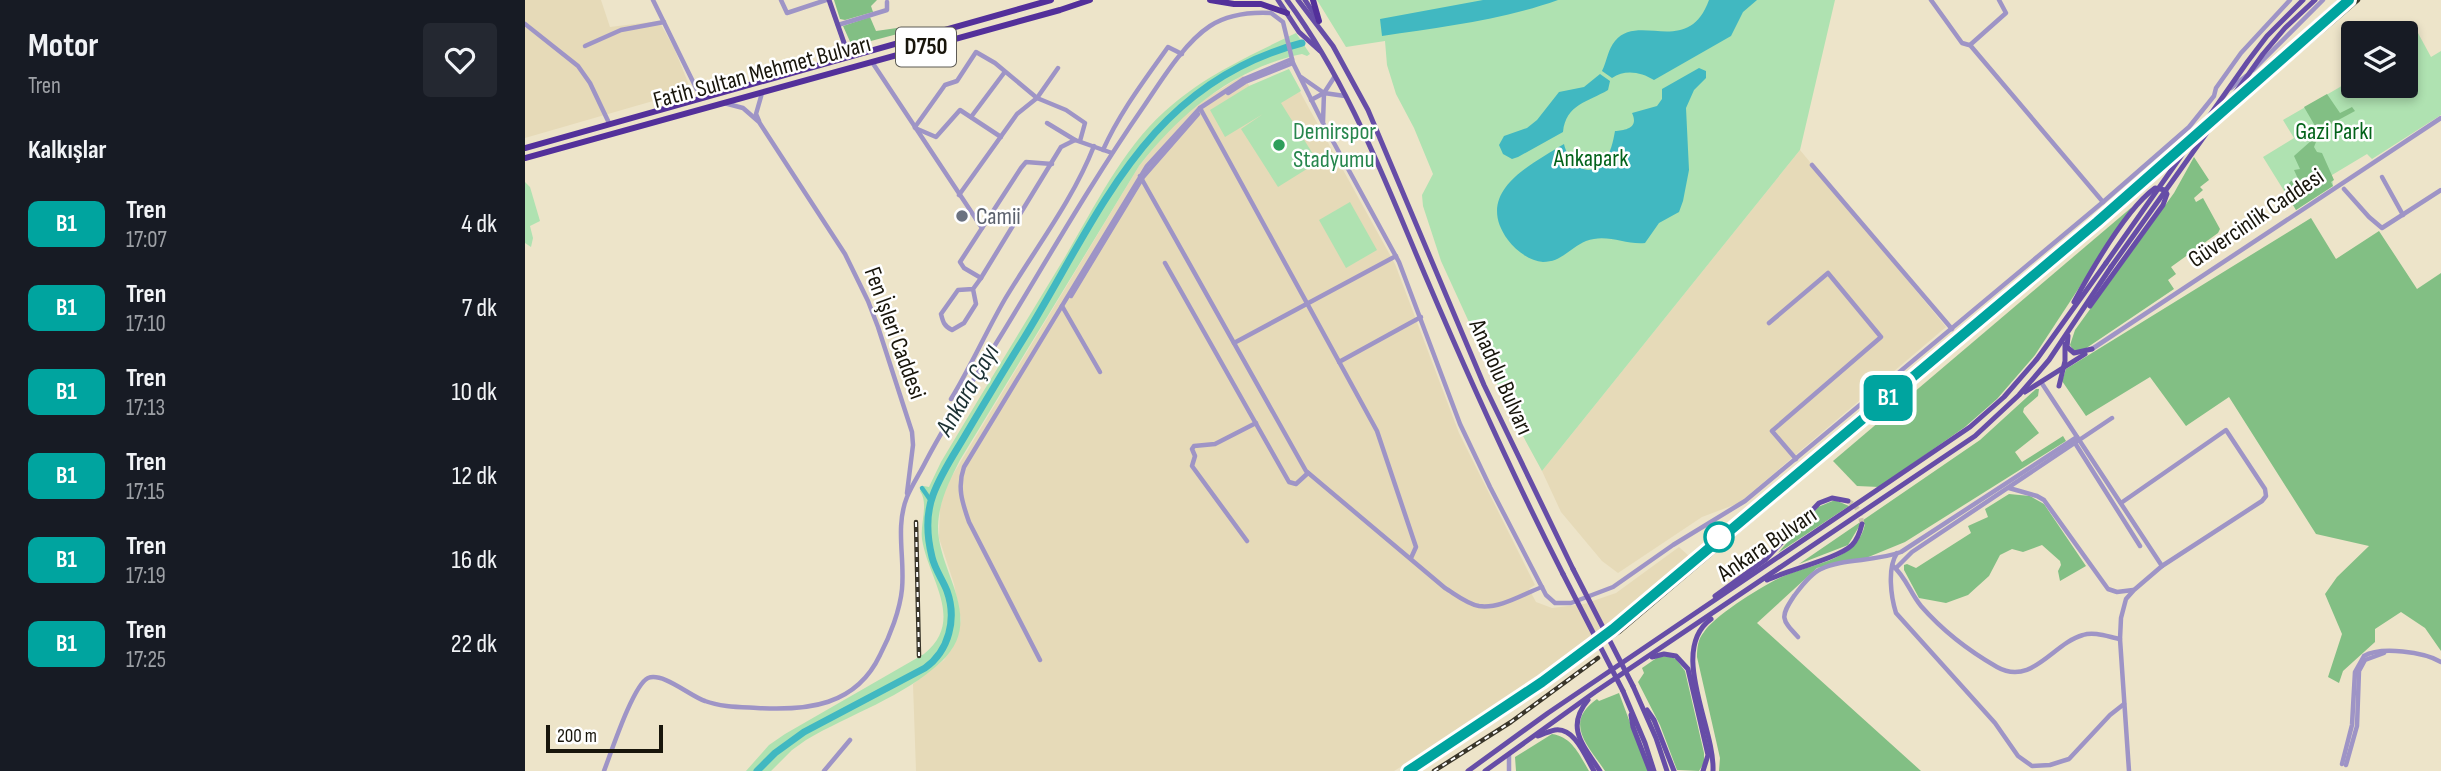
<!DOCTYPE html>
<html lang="tr">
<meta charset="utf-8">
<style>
body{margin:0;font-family:"Sofia Sans Condensed",sans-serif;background:#242831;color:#f1f3f6;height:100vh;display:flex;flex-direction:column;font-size:26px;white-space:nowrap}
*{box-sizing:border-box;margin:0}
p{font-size:23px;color:#9ea1a6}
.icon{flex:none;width:38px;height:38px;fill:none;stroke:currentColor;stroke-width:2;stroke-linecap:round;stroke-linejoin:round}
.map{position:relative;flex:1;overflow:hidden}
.panel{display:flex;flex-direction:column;background:#171b24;width:525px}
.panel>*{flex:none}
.badge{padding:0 14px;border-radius:10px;font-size:24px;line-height:46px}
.controls{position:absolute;left:1816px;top:21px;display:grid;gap:14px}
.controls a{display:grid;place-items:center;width:77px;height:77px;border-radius:7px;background:#171b24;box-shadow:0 4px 10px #0003;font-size:35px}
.scale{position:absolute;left:21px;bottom:18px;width:117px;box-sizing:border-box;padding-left:7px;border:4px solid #18150b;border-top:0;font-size:19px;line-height:24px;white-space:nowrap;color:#18150b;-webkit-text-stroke:5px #fff;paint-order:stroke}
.map>.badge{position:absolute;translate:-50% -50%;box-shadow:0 0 0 4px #fff}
h2{padding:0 28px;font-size:26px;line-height:63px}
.round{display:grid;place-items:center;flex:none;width:74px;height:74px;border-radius:7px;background:#242831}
.summary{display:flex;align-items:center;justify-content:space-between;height:119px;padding:0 28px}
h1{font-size:33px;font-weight:700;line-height:52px}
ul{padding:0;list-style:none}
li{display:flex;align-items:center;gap:21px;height:84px;padding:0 28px}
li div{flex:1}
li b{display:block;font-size:26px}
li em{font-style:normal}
li .badge{min-width:77px;font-weight:700;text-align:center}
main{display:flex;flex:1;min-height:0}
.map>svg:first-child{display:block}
.built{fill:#e6dab8}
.green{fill:#afe2b1}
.forest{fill:#82bf84}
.water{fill:#41b8c1}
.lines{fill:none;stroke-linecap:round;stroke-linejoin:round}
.canal{stroke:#41b8c1;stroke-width:4.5}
.river{stroke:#41b8c1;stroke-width:7}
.major-tunnel{stroke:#cdc5ac;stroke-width:5;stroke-dasharray:5 2.5;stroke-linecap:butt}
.minor{stroke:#9e94c6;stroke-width:4.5}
.major{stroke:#664da7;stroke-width:5}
.highway{stroke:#53309a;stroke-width:6}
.rail-casing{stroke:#393529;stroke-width:4.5}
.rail{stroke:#fff;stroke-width:2;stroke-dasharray:5;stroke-linecap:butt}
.major-bridge{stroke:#664da7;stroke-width:5}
.line-casing{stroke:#fff;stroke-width:16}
.line{stroke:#00a49f;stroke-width:10}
.leisure-dot{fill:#2e9e5b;stroke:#fff;stroke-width:2.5}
.worship-dot{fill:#6b7280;stroke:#fff;stroke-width:2.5}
.stop-dot{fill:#fff;stroke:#00a49f;stroke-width:3.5}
.labels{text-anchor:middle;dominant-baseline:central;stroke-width:5;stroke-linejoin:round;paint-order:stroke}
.shield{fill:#fff;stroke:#5d5b54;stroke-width:2}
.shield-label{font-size:23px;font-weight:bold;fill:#18150b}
.street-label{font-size:24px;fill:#18150b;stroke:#fff}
.leisure-label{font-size:24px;fill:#27864d;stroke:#fff;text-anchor:start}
.park-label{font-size:24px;fill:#03631a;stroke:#fff}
.worship-label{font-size:24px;fill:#5b616d;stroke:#fff;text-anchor:start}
.water-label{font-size:26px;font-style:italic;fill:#1b3032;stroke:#fff}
</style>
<main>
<section class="panel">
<div class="summary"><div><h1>Motor</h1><p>Tren</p></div><a class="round"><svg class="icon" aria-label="heart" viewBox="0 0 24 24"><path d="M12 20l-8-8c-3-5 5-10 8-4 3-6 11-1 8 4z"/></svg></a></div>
<h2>Kalkışlar</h2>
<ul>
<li><span class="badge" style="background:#00a49f;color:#fff">B1</span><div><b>Tren</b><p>17:07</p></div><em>4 dk</em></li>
<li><span class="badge" style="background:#00a49f;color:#fff">B1</span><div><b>Tren</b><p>17:10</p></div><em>7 dk</em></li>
<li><span class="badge" style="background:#00a49f;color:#fff">B1</span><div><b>Tren</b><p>17:13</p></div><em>10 dk</em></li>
<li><span class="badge" style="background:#00a49f;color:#fff">B1</span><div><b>Tren</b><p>17:15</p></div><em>12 dk</em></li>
<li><span class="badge" style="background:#00a49f;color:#fff">B1</span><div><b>Tren</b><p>17:19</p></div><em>16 dk</em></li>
<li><span class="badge" style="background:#00a49f;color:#fff">B1</span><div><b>Tren</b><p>17:25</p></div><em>22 dk</em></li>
</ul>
</section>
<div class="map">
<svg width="1916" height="771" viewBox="0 0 1916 771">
<rect width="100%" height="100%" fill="#ede4c9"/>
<g class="built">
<polygon points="0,0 76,0 85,27 134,21 149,48 166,90 0,138"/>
<polygon points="764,72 870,264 934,433 1010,585 1004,589 1011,602 1027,608 1059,604 1091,593 1154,547 1165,557 1093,620 1029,666 937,729 869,771 391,771 388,684 419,660 427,649 436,620 429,584 414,538 415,507 421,486 614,166 644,129 675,102 718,75 726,89"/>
<polygon points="1275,150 1421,327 1214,503 1177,517 1093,573 1077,561 1036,512 1017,471"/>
</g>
<g class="green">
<polygon points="792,0 1310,0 1275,150 1017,471 986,414 916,261 898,206 897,195 908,174 889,128 871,94 862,65 860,41 821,47"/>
<path d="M771,33L785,54L782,56L777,54C709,68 655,113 614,166L435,460C424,482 414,501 413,526C412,572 462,619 416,662C379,697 325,714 281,740L267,750L246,771H221L244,745L260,734L399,654C441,620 403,579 397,539C395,523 404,504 395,491L399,486L404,487L416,462C457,393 499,325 540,257C569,208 597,150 639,112C678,76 724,56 771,33Z"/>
<polygon points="1893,33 1906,57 1916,51 1916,115 1847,159 1842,154 1807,175 1808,186 1771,210 1738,157 1769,138 1758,120 1815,87 1829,75 1829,86 1881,86 1881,41"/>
<polygon points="764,69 776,91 756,103 793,162 753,187 716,129 738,114 700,137 685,110 724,86"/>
<polygon points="0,182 5,187 15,221 5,226 8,238 6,247 0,243"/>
<polygon points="825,202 852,250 821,268 794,220"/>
</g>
<g class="forest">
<polygon points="309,0 352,0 346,6 348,12 320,20 315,19"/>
<polygon points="345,17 351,31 379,27 380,32 327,46 318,26"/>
<polygon points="1802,94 1815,113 1827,107 1830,111 1793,131 1779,107"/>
<polygon points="1787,140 1791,142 1789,147 1792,152 1797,153 1809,180 1806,182 1808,186 1771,210 1759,189 1766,181 1774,181 1769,170 1775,169 1769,156"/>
<polygon points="1669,157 1684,180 1675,187 1678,190 1669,198 1671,202 1678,198 1695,229 1693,233 1646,267 1651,274 1643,280 1649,289 1557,351 1549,351 1545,345 1550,330 1649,193"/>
<polygon points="1607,207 1510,355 1472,399 1440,427 1354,487 1332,486 1308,461"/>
<polygon points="1786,218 1811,259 1854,231 1892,289 1916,273 1916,651 1900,628 1876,612 1850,629 1850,642 1818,671 1814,683 1803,677 1817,634 1800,594 1812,577 1844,546 1791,534 1704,397 1661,426 1625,377 1561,416 1537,381 1541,369"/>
<path d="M1511,389H1514L1513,396L1499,408L1498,412L1514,433L1490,452L1497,462L1538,436L1541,441L1380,542L1341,558L1292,568L1232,623L1396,771H1194L1195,758L1172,657C1172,648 1173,639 1179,632C1190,615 1244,581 1264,574C1292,563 1333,559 1340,524L1335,525L1323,545L1274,564L1455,440Z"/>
<polygon points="1484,494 1505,496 1519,504 1561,566 1535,581 1533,571 1536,565 1535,561 1517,545 1498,552 1487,549 1475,555 1464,576 1443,595 1421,603 1394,598 1379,570 1379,565 1382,564 1391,568 1446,533 1443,526 1463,517 1460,509"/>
<polygon points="1310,500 1324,506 1253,553 1293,507"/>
<polygon points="1143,656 1151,659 1160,671 1179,753 1179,763 1174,771 1152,770 1135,725 1113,682 1119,673 1117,668 1133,657"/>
<path d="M1094,693L1123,771H1080C1063,745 1038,723 1072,699L1074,701Z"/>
<path d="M1027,734C1047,737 1054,754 1064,771H991L990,757Z"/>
</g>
<g class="water">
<path d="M958,0H1033C977,20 916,27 857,36L855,19Z"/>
<path d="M1184,0H1232L1218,12L1206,36L1129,80C1116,72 1100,69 1087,78L1077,71C1082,61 1083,49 1090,41C1114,12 1163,58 1184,0Z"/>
<path d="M1174,68L1181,71V78L1169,90L1161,108L1164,170L1158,201L1154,212L1134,223L1120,243C1100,245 1082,233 1061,241C1046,247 1037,262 1018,262C1005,261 991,251 983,240C948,192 1005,165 1039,144C1043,162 1062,181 1078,162C1086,153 1088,142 1090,131C1101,130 1114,128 1107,113L1132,106L1137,99V89Z"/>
<path d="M1075,74L1085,81L1083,90C1063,102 1041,104 1038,132L993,157L987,159L978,154L974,145L979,136L1002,128L1012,120L1034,92L1059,87Z"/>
</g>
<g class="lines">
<polyline class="canal" points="397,488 406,501"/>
<path class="river" d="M232,771L250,753L279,732L400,668C424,651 432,619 422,591C418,580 410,570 407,557C402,537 401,514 408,495C416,473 430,453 441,434C460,402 479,370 499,338C575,214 622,83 777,43"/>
<path class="major-tunnel" d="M1323,501C1334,507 1335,513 1337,524"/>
<g class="minor">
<polyline points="128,0 176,98"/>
<polyline points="256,0 262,13 301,0"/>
<polyline points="1406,0 1437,43 1444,45"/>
<polyline points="1474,0 1481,13 1445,45 1578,202"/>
<polyline points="0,24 53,66 65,83 84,123"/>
<polyline points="313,25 362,10 362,2"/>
<polyline points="60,46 96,30 139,22"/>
<polyline points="347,62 457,228"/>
<polyline points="1728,70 1798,0"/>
<polyline points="776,77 799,93 810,76"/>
<polyline points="1706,88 1721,76"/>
<polyline points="703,93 720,82 768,63"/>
<polyline points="786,100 799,93"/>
<polyline points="199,103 218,108 234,122 320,254 343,301 353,327 387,432 388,445 382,493"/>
<polyline points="675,108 852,431 891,547 886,558"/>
<polyline points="446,117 479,73"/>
<polyline points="234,121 231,114 237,93"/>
<polyline points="798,122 799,93 820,96"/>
<polyline points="522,123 550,140"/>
<polyline points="390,127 420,85 432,81 451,52 470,63 512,98 541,110 560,123 555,141"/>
<polyline points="390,128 411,137 435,110 476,137"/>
<path d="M578,150C595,112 619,81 643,47L657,54"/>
<polyline points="1287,165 1427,329"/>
<path d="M615,176L781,471L920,588C930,594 942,604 954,606C975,609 998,594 1017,587"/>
<polyline points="1857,177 1878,215"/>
<polyline points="1819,189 1844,217 1857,228 1916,190"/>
<polyline points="434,195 492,114 512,98 533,68"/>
<polyline points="640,263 764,482 771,484 783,473"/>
<polyline points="456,278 439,268 435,262 496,168 501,162 527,164"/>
<path d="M448,289L451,304L439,323L427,330C419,326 418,322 416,314L433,290L448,289L456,278L536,147L550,140L587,153"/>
<polyline points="546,296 618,177 673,114"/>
<polyline points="537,306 575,372"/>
<polyline points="1244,323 1303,273 1356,337 1247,431 1271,459"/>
<polyline points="709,343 871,256"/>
<polyline points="1567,349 1916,118"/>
<polyline points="814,362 896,317"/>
<polyline points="1516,382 1637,566"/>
<path d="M426,399C446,366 461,332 480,299C510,249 548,200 569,146"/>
<polyline points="1550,443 1615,546"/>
<polyline points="1484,488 1512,496 1519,500 1583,589 1592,592 1608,590"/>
<polyline points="1596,503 1701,430 1740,489 1741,496 1737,501 1637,566 1609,590 1601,599 1596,618 1595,639 1604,771"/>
<polyline points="722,541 667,466 670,456 667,449 669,446 690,444 731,423"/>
<path d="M1372,553C1362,568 1366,597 1371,613L1470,723L1493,756L1507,766L1525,765L1544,759L1585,715L1599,704"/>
<path d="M1368,566C1381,577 1385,593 1396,606C1417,630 1444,651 1472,667C1507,687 1528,643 1558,635C1569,631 1584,637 1595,639"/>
<polyline points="1371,568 1387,552 1587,418"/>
<path d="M1273,637C1256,619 1255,617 1269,596C1276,587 1285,574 1296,569C1318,558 1350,562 1376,552L1552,437"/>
<path d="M515,660L444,522C437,502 432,487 439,467L622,166L675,108L719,79L767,59"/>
<polyline points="984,754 984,771"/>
<path d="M1817,764L1827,725L1830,672L1839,656C1856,646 1899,652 1916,662"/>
<polyline points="1821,765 1832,726 1834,671 1840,660 1859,653"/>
<path d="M79,771C86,753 108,685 123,678C138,672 165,696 180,701C196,707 215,707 232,708C282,711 331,706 355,655C365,636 375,610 377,589C380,558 370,527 382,497C387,485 395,473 401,461C423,419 450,378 475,337C522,260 567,181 619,106C636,81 659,43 685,26C702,15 726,12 746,13L758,22L768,63L798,123L874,262L935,424L965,487L1021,595L1030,603H1046L1088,587L1148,545L1220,501L1578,202L1664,127L1689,96L1691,88L1716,53L1765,0"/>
<polyline points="299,771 325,740"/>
</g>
<g class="major">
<polyline points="304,0 324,57"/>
<polyline points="753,0 774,32 795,51"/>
<path d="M762,0C823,82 860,181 900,275C943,376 988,476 1038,574"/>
<polyline points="773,0 808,46 843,110 959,385 1048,569"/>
<polyline points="780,0 791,17"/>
<path d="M1549,302C1567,269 1601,209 1630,188L1640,190L1642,194L1638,205L1565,306"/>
<polyline points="1543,336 1542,347 1549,353 1567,349"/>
<polyline points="1534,386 1540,361 1540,344"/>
<polyline points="1500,392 1560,354"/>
<path d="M1242,580C1263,570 1314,558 1327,545C1333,539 1335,532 1337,524"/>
<polyline points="1190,596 1240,560 1294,503 1307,498 1323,501"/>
<path d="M1186,619C1143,650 1190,727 1188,771"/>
<polyline points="1127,657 1139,654 1151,656 1163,669 1183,755 1178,771"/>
<polyline points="1108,686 1131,738 1142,771"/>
<polyline points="1098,691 1120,743 1129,771"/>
<path d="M1063,700C1040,727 1058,745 1075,771"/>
<polyline points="1122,710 1129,720 1149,771"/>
<polyline points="1106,715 1108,727 1125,771"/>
<path d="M1013,736C1018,734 1025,731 1030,730C1050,727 1061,758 1069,771"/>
<polyline points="943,771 1023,713 1445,427 1479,397 1512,359 1581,263"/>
<polyline points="960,771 1070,692 1450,436 1494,395 1524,360 1586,267"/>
</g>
<g class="highway">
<polyline points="685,0 709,4 736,4 762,13"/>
<polyline points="788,0 794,21"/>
<polyline points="0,148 526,0"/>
<polyline points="0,158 535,10 565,0"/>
</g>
<defs>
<g id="rail">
<polyline points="1782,30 1816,0"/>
<polyline points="391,522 394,656"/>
<polyline points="1116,600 1253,485"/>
<polyline points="889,771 1094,632 1573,225 1833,0"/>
<polyline points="909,771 986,722 1073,658"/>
</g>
</defs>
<use href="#rail" class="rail-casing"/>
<use href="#rail" class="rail"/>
<g class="major-bridge">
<polyline points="1581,263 1723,61 1742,36 1778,0"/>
<polyline points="1586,267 1738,54 1760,28 1790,0"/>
<polyline points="1048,569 1108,686"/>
<polyline points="1038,574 1098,691"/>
</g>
</g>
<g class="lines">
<defs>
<polyline id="line" points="883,771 1017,682 1088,629 1572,222 1824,0"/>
</defs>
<use href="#line" class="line-casing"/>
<use href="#line" class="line"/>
</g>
<circle class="leisure-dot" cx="754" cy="145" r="7"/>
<circle class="worship-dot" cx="437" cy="216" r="7"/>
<circle class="stop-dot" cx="1194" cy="537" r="14"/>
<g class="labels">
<rect class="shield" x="371" y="27.5" width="60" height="39" rx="5"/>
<g class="shield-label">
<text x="401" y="47">D750</text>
</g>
<g class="street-label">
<text transform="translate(237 72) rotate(-15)">Fatih Sultan Mehmet Bulvarı</text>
<text transform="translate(1731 218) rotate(-34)">Güvercinlik Caddesi</text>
<text transform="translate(370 333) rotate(70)">Fen İşleri Caddesi</text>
<text transform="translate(976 377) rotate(66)">Anadolu Bulvarı</text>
<text transform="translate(1242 544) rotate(-34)">Ankara Bulvarı</text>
</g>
<g class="leisure-label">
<text x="768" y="131">Demirspor<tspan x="768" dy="28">Stadyumu</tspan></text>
</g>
<g class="park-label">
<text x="1809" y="131">Gazi Parkı</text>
<text x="1066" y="158">Ankapark</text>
</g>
<g class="worship-label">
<text x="451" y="216">Camii</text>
</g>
<g class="water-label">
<text transform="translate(443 390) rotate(-60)">Ankara Çayı</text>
</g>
</g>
</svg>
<div class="controls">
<a><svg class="icon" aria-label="layers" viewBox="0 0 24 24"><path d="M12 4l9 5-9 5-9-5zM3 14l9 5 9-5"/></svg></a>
</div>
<div class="scale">200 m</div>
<b class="badge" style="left:1363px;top:398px;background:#00a49f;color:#fff">B1</b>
</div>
</main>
